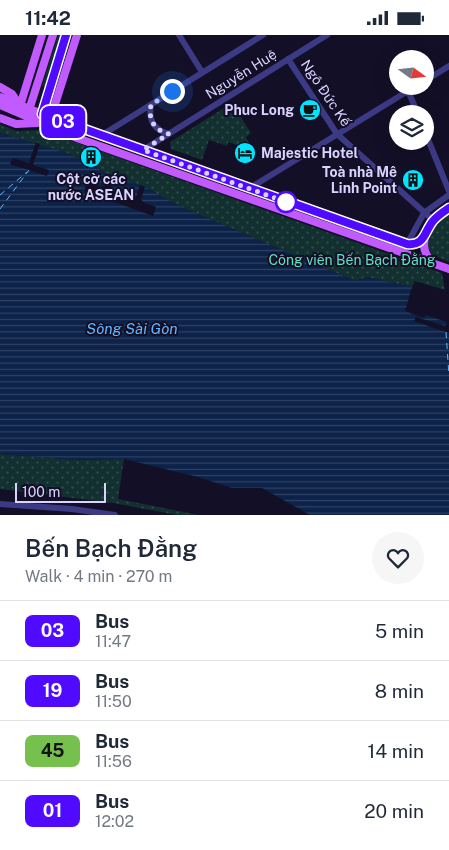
<!DOCTYPE html>
<html lang="en">
<head>
<meta charset="utf-8">
<style>
	:root { --surface:#fff; --page:#f6f6f7; --text:#1f2937; --muted:#747a83; --line:#e0e1e3 }
	body { margin:0; font-family:"Public Sans",sans-serif; background:var(--page); color:var(--text); height:100vh; display:flex; flex-direction:column; font-size:19px; white-space:nowrap }
	* { box-sizing:border-box; margin:0 }
	p { font-size:16px; color:var(--muted) }
	.icon { flex:none; width:28px; height:28px; fill:none; stroke:currentColor; stroke-width:2; stroke-linecap:round; stroke-linejoin:round }
	.map { position:relative; height:480px; overflow:hidden }
	.details { display:flex; flex-direction:column; background:var(--surface); flex:1 }
	.details>* { flex:none }
	.badge { padding:0 10px; border-radius:8px; font-size:18px; line-height:32px }
	.needle { width:32px; rotate:105deg }
	.tools { position:absolute; left:389px; top:15px; display:grid; gap:10px }
	.tools a { display:grid; place-items:center; width:45px; height:45px; border-radius:50%; background:var(--surface); box-shadow:0 5px 20px #0002; font-size:25px }
	.scale { position:absolute; left:15px; bottom:12px; width:91px; box-sizing:border-box; padding-left:5px; border:2px solid #d9d4ff; border-top:0; font-size:14px; line-height:18px; white-space:nowrap; color:#d9d4ff; -webkit-text-stroke:4px #130f26; paint-order:stroke }
	.you { position:absolute; width:25px; height:25px; margin:-12px; border:4px solid #fff; border-radius:50%; background:#1a73e8; box-shadow:0 0 0 8px #1a73e833 }
	.map>.badge { position:absolute; translate:-50% -50%; box-shadow:0 0 0 2px #fff }
	.round { display:grid; place-items:center; flex:none; width:52px; height:52px; border-radius:26px; background:var(--page) }
	.summary { display:flex; align-items:center; justify-content:space-between; height:85px; padding:0 25px }
	h1 { font-size:24px; font-weight:600; line-height:38px }
	ul { padding:0; list-style:none }
	li { display:flex; align-items:center; gap:15px; height:60px; padding:0 25px; border-top:1px solid var(--line) }
	li div { flex:1 }
	li b { display:block; font-size:19px }
	li em { font-style:normal }
	li .badge { min-width:55px; font-weight:700; text-align:center }
	.status { display:flex; justify-content:space-between; align-items:center; height:35px; padding:0 25px; background:var(--surface); direction:ltr }
	.status svg { height:14px; fill:currentColor }
	.map>svg:first-child { display:block }
	.grass { fill:url(#grass-tufts) }
	.park { fill:url(#park-dots) }
	.water { fill:url(#water-rules) }
	.pier { fill:#130f26 }
	.lines { fill:none; stroke-linecap:round; stroke-linejoin:round }
	.ferry { stroke:#62b6ff; stroke-width:1; stroke-dasharray:6 5; stroke-linecap:butt }
	.minor { stroke:#3d3a85; stroke-width:6 }
	.major { stroke:#c25bff; stroke-width:8 }
	.line-casing { stroke:#fff; stroke-width:11 }
	.line { stroke:#4f0aff; stroke-width:8 }
	.walk { stroke:#d9d4ff; stroke-width:5; stroke-dasharray:0 9 }
	.stop-dot { fill:#fff; stroke:#4f0aff; stroke-width:2.5 }
	.labels { text-anchor:middle; dominant-baseline:central; stroke-width:4; stroke-linejoin:round; paint-order:stroke }
	.street-label { font-size:14px; fill:#d9d4ff; stroke:#130f26 }
	.poi-label { font-size:14px; font-weight:bold; fill:#d9d4ff; stroke:#130f26; text-anchor:end }
	.park-label { font-size:14px; fill:#5fe0c0; stroke:#130f26 }
	.water-label { font-size:15px; font-style:italic; fill:#62b6ff; stroke:#130f26 }
</style>
</head>
<body>
<div class="status"><b>11:42</b><svg viewBox="0 0 49 12"><path d="M0 12V9h3v3zM5 12V6h3v6zM10 12V3h3v9zM15 12V0h3v12zM26 1h20v11H26zM47 4h2v5h-2z"/></svg></div>
<div class="map">
<svg width="449" height="480" viewBox="0 0 449 480">
	<defs>
		<pattern id="grass-tufts" width="24" height="20" patternUnits="userSpaceOnUse" patternTransform="scale(1.25)"><rect width="24" height="20" fill="#12302f"/><path d="M3 7l-1-3M5 7V3M7 7l1-3M15 17l-1-3M17 17v-4M19 17l1-3" fill="none" stroke="#344d4e"/></pattern>
		<pattern id="park-dots" width="8" height="8" patternUnits="userSpaceOnUse" patternTransform="scale(1.25)"><rect width="8" height="8" fill="#12302f"/><path d="M2 2h.1M6 6h.1" fill="none" stroke="#344d4e" stroke-width="1.8" stroke-linecap="round"/></pattern>
		<pattern id="water-rules" width="6" height="5" patternUnits="userSpaceOnUse" patternTransform="scale(1.25)"><rect width="6" height="5" fill="#0c2248"/><path d="M0 2.5h6" fill="none" stroke="#2f4163"/></pattern>
	</defs>
	<rect width="100%" height="100%" fill="#130f26"/>
	<!-- grass -->
	<path class="grass" d="M58 0H61L45 52 42 51Z"/>
	<!-- park -->
	<path class="park" d="M232 68 251 98 246 102 250 110 243 112 228 107 227 111 209 105 202 125 171 114 170 107Z
		M0 89 16 96 41 95 442 238 445 255 415 246 412 252 366 242 357 246 348 243 179 171 145 152 108 139 67 118 0 98Z
		M449 178V227L432 220 427 210 433 195Z
		M0 419 76 425 124 424 118 464 199 480H177L113 468 0 454Z"/>
	<!-- water -->
	<path class="water" d="M0 98 67 118 108 139 145 152 179 171 348 243 357 246 366 242 412 252 405 276 424 283 426 280 449 288V480H310L262 453H232L198 442 124 424 76 425 0 419Z"/>
	<!-- pier -->
	<path class="pier" d="M36 107 40 109 33 130 49 135 47 141 10 129 13 123 29 128Z
		M108 139 113 141 110 156 132 164 136 162 140 150 145 152 141 164 143 167 156 172 153 181 84 156 87 147 101 152 104 151Z
		M416 282 445 291 449 285V298L414 286Z"/>
	<g class="lines">
		<!-- ferry -->
		<path class="ferry" d="M0 160 27 137
			M0 174 29 135
			M446 297 449 341"/>
		<!-- minor -->
		<path class="minor" d="M179 0 202 37
			M288 24 337 99 434 186
			M425 46 449 31
			M408 56 418 79
			M151 70C148 85 154 95 169 99
			M425 97 449 156
			M102 100 263 0
			M143 115 327 0
			M250 153 416 51
			M407 209 424 178 449 160
			M0 469 72 474 115 480"/>
		<!-- major -->
		<path class="major" d="M0 52 12 59 20 71
			M0 62 42 79 407 209 419 208 424 204
			M0 70 77 103 449 234
			M20 71 42 0
			M29 75 53 0
			M42 79 66 0
			M51 82 77 0
			M0 83 16 89 37 88
			M433 228C413 209 430 185 449 173"/>
	</g>
	<g class="lines">
		<!-- line casing -->
		<g class="line-casing">
			<path id="line" d="M66 0 42 79 407 209C425 211 424 197 433 186 437 181 443 177 449 173"/>
		</g>
		<!-- line -->
		<use href="#line" class="line"/>
		<!-- walk -->
		<path class="walk" d="M172 56 151 70C148 85 154 95 169 99L143 115 286 167"/>
	</g>
	<!-- icons -->
	<defs>
		<g id="cafe-disc" transform="scale(1.125)"><circle r="9.5" fill="#00e5ff" stroke="#130f26"/><path d="M-5.5-4.5H6V0H3Q3 3.5 0 3.5H-2.5Q-5.5 3.5-5.5 0ZM3-3.2v2h1.7v-2ZM-6 4.5H4V6H-6Z" fill="#111"/></g>
		<g id="hotel-disc" transform="scale(1.125)"><circle r="9.5" fill="#00e5ff" stroke="#130f26"/><path d="M-6-4.5h1.5V1H6V5H4.5V3h-9V5H-6ZM-4 0a1.8 1.8 0 1 1 3.6 0ZM.5 0V-2.5h3Q6-2.5 6 0Z" fill="#111"/></g>
		<g id="building-disc" transform="scale(1.125)"><circle r="9.5" fill="#00e5ff" stroke="#130f26"/><path d="M-4-6H4V6H1V3H-1V6H-4ZM-2.5-4.3h1.7v1.8h-1.7ZM.8-4.3h1.7v1.8H.8ZM-2.5-1h1.7V.8h-1.7ZM.8-1h1.7V.8H.8Z" fill="#111"/></g>
	</defs>
	<g fill-rule="evenodd">
		<use href="#cafe-disc" x="310" y="75"/>
		<use href="#hotel-disc" x="245" y="118"/>
		<use href="#building-disc" x="91" y="122"/>
		<use href="#building-disc" x="413" y="145"/>
	</g>
	<!-- markers -->
	<circle class="stop-dot" cx="286" cy="167" r="10"/>
	<g class="labels">
		<!-- street labels -->
		<g class="street-label">
			<text transform="translate(241 39) rotate(-32)">Nguyễn Huệ</text>
			<text transform="translate(326 58) rotate(56)">Ngô Ðức Kế</text>
		</g>
		<!-- poi labels -->
		<g class="poi-label">
			<text x="294" y="75">Phuc Long</text>
			<text x="261" y="118" text-anchor="start">Majestic Hotel</text>
			<text x="397" y="137">Toà nhà Mê<tspan x="397" dy="16">Linh Point</tspan></text>
			<text x="91" y="144" text-anchor="middle">Cột cờ các<tspan x="91" dy="16">nước ASEAN</tspan></text>
		</g>
		<!-- park labels -->
		<g class="park-label">
			<text x="352" y="225">Công viên Bến Bạch Đằng</text>
		</g>
		<!-- water labels -->
		<g class="water-label">
			<text x="132" y="293">Sông Sài Gòn</text>
		</g>
	</g>
</svg>
<div class="tools">
<a><svg class="needle" viewBox="-14 -14 28 28"><path d="M0-13l5 13h-10z" fill="#e53935"/><path d="M0 13l5-13h-10z" fill="#747a83"/></svg></a>
<a><svg class="icon" aria-label="layers" viewBox="0 0 24 24"><path d="M12 4l9 5-9 5-9-5zM3 14l9 5 9-5"/></svg></a>
</div>
<div class="scale">100 m</div>
<div class="you" style="left:172px;top:56px"></div>
<b class="badge" style="left:63px;top:87px;background:#4f0aff;color:#fff">03</b>
</div>
<section class="details">
<div class="summary"><div><h1>Bến Bạch Đằng</h1><p>Walk · 4 min · 270 m</p></div><a class="round"><svg class="icon" aria-label="heart" viewBox="0 0 24 24"><path d="M12 20l-8-8c-3-5 5-10 8-4 3-6 11-1 8 4z"/></svg></a></div>
<ul>
<li><span class="badge" style="background:#4f0aff;color:#fff">03</span><div><b>Bus</b><p>11:47</p></div><em>5 min</em></li>
<li><span class="badge" style="background:#4f0aff;color:#fff">19</span><div><b>Bus</b><p>11:50</p></div><em>8 min</em></li>
<li><span class="badge" style="background:#76c04d;color:#111">45</span><div><b>Bus</b><p>11:56</p></div><em>14 min</em></li>
<li><span class="badge" style="background:#4f0aff;color:#fff">01</span><div><b>Bus</b><p>12:02</p></div><em>20 min</em></li>
</ul>
</section>
</body>
</html>
